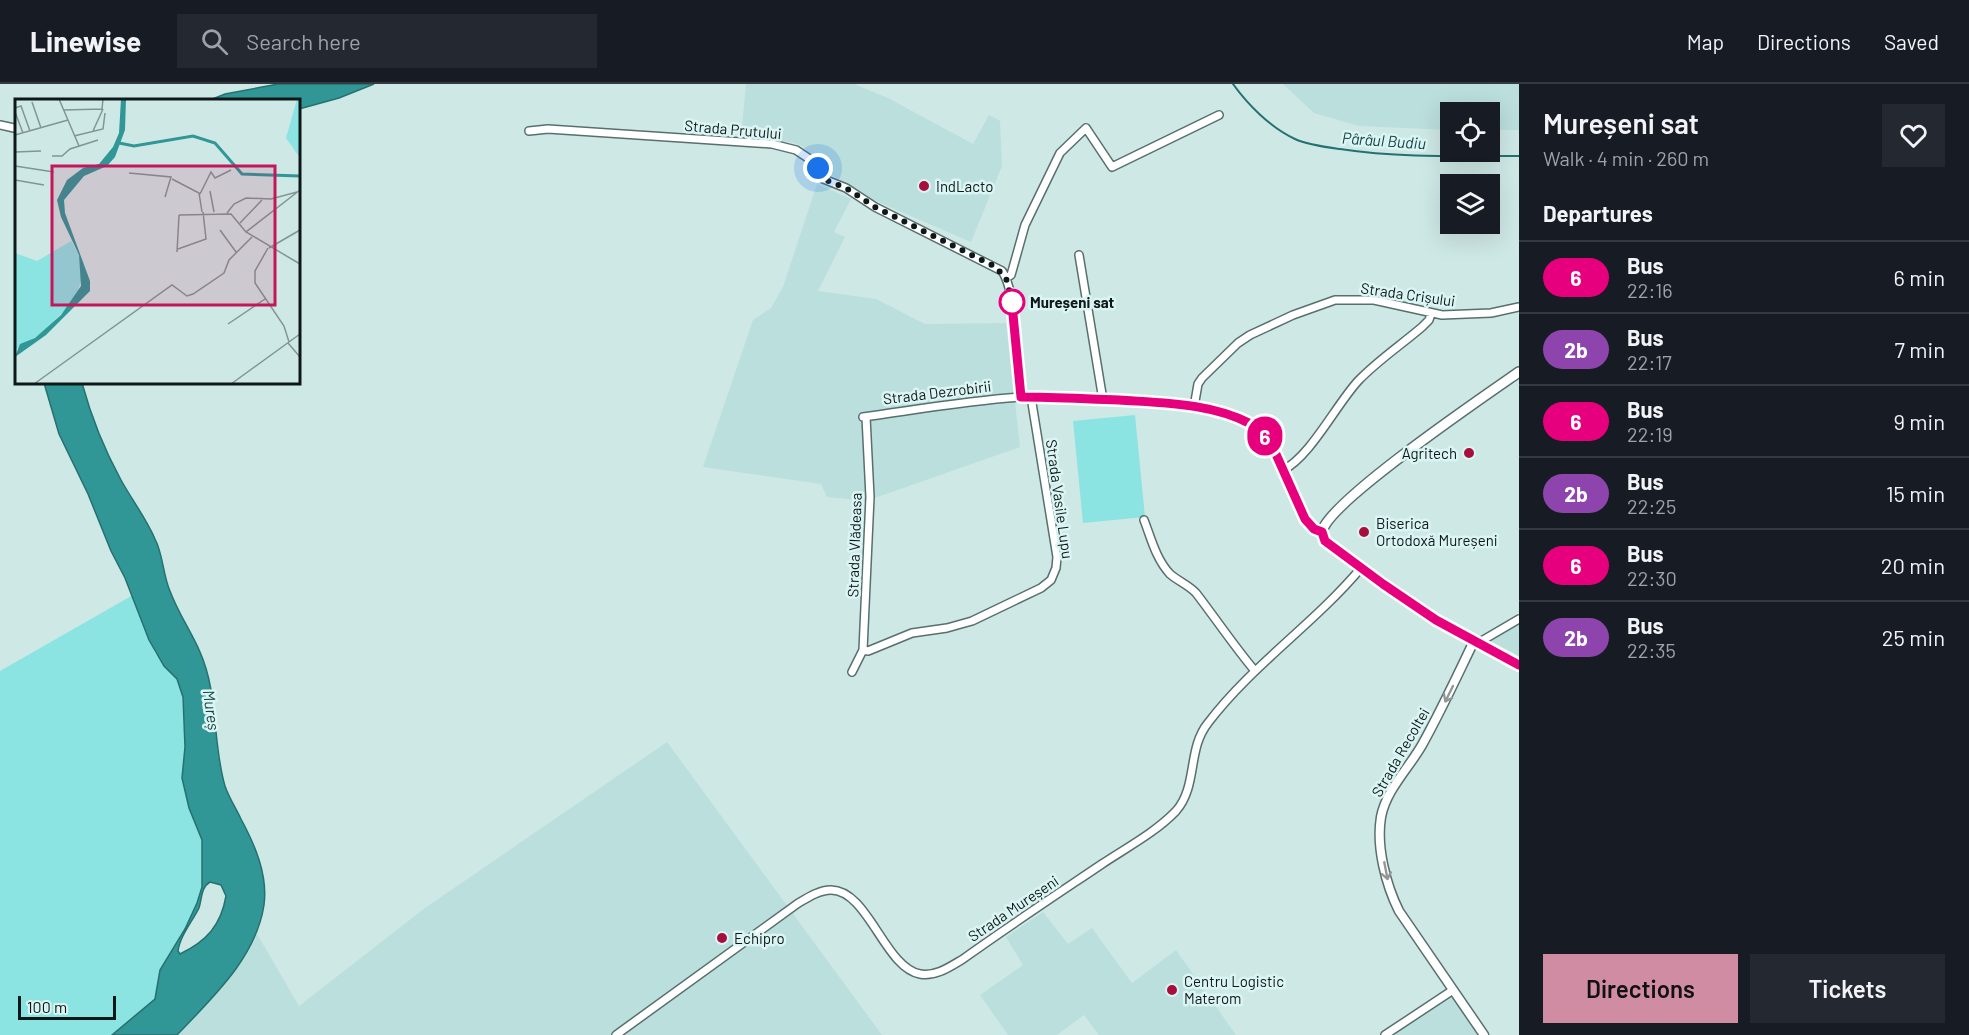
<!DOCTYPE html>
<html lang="en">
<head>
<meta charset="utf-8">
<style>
	:root { --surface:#171b24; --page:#242831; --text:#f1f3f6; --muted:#9ea1a6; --line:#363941; --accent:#d08ca2 }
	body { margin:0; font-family:Barlow,sans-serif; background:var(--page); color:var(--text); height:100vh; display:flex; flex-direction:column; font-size:22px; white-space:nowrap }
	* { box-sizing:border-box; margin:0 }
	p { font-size:20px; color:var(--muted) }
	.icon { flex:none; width:33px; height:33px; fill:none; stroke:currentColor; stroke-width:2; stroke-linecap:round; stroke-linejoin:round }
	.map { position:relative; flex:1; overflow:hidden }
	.panel { display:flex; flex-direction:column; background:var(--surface); width:450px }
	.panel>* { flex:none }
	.badge { padding:0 12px; border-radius:20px; font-size:21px; line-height:39px }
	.controls { position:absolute; left:1440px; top:18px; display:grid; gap:12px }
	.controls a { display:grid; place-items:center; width:60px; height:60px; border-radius:0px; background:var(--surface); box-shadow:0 6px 24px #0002; font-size:30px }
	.scale { position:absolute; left:18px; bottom:15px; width:98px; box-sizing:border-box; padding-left:6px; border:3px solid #0f1818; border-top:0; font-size:16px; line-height:21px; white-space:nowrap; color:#0f1818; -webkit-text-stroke:4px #dbf5f4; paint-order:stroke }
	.you { position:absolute; width:30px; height:30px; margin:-15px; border:4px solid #fff; border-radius:50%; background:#1a73e8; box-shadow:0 0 0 9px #1a73e833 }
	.map>.badge { position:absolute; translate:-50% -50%; box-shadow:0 0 0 3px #fff }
	h2 { padding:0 24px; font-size:22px; line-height:54px }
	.round { display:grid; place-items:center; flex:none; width:63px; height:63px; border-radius:0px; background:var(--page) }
	.headline { display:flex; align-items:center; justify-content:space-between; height:102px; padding:0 24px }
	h1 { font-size:28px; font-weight:600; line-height:45px }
	.cta { display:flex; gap:12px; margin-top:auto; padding:12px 24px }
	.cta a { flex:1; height:69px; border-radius:0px; background:var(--accent); color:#111; font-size:24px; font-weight:600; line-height:69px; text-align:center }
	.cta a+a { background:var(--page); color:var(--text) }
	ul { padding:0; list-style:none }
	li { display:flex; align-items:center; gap:18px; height:72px; padding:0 24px; border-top:2px solid var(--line) }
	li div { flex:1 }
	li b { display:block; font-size:22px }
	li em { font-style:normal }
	li .badge { min-width:66px; font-weight:700; text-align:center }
	header { display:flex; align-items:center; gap:36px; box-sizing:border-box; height:84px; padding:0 30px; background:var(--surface); border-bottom:2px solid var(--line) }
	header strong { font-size:28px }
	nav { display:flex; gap:33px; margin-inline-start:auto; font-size:21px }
	.search { width:420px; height:54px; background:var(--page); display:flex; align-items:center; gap:15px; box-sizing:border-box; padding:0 21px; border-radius:0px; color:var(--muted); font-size:22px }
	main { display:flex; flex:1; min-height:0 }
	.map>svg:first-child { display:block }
	.built { fill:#bbdfdd }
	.green { fill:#8be4e2 }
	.water { fill:#309796; stroke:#267170; stroke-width:1.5; fill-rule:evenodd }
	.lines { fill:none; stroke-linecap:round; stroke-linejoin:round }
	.stream { stroke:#267170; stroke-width:2 }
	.minor-casing { stroke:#586f6e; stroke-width:10 }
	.tertiary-casing { stroke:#586f6e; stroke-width:11 }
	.secondary-casing { stroke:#586f6e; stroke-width:12 }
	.minor { stroke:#fff; stroke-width:7 }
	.tertiary { stroke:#fff; stroke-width:8 }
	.secondary { stroke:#fff; stroke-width:9 }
	.oneway { stroke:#939797 }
	.line-casing { stroke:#fff; stroke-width:14 }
	.line { stroke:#e6007e; stroke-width:9 }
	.walk { stroke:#0f1818; stroke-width:6; stroke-dasharray:0 10.8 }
	.poi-dot { fill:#a70e3b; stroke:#dbf5f4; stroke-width:2 }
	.stop-dot { fill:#fff; stroke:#e6007e; stroke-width:3 }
	.labels { text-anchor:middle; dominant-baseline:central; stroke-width:5; stroke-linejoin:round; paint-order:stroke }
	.street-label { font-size:15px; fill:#0f1818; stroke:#dbf5f4 }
	.poi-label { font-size:15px; fill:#0f1818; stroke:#dbf5f4; text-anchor:start }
	.stop-label { font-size:15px; font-weight:bold; fill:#0f1818; stroke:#dbf5f4; text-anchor:start }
	.water-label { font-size:16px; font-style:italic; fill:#184544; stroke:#dbf5f4 }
	.inset-river { fill:none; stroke:#309796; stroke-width:3 }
	.inset-road { fill:none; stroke:#829594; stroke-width:1.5 }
	.view { fill:#c2185b; fill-opacity:0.15; stroke:#c2185b; stroke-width:3 }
	.inset-edge { fill:none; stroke:#0f1818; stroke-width:3 }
</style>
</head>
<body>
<header>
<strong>Linewise</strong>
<div class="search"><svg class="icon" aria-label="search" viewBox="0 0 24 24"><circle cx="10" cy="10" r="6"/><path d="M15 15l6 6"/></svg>Search here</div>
<nav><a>Map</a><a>Directions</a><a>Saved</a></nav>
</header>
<main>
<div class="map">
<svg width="1519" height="951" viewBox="0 0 1519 951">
	<rect width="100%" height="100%" fill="#cee8e6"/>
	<!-- built -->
	<path class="built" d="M746 0H854L888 14 973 60 989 31 1000 37 1002 82 971 158 869 114 823 86 820 78 802 62 790 58 741 54Z
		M1283 0H1519V46H1490V28H1450V46L1359 42 1314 29Z
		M817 100 851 115 834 148 845 153 818 207 876 215 925 240 1006 239 1020 363 866 417 827 413 821 400 703 383 753 236 771 224 783 203Z
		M1519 538V572L1489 556Z
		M667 658 882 951H177L224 902 257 850 299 922 425 824Z
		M1043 828 1068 860 1092 844 1132 899 1176 866 1236 951H1099L1084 931 1057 951H1008L980 911 1023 881 1006 853Z
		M1450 909 1477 951H1387Z"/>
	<!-- green -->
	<path class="green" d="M1135 331 1145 433 1083 439 1073 337Z
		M133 511 142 538 155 569 177 595 182 606 185 663 182 694 189 724 202 756V803L197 819 185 845 160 886 155 915 112 951H0V587Z"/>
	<!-- water -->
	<path class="water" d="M278 0H374L339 14 299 25 298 16H210L225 10Z
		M44 299H82C91 332 104 365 121 396 132 416 146 434 155 455 163 470 163 491 170 507 178 529 191 547 200 568 219 611 212 658 225 702 229 714 236 724 241 735 255 761 268 791 264 821 256 874 212 914 177 951H112L155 915 160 886 185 845 197 819 202 803V756L189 724 182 694 185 663 183 613 177 595 164 582 149 556 125 494 111 467 88 410 59 350ZM210 798 221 801 226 812C221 841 207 857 180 870L178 867C180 852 192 838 199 824 202 815 201 803 210 798Z"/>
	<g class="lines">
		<!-- stream -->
		<path class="stream" d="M1233 0C1248 21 1271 44 1295 55 1308 61 1325 63 1340 65 1399 74 1459 72 1519 72"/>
		<!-- minor casing -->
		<g class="minor-casing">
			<path id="minor" d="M0 41 14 44
				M529 47 548 45 772 60 796 66 817 80 816 92 846 104 875 123 1002 187C1017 208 1018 284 1021 313
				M1079 171 1103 316
				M1006 194 1011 191 1025 141 1060 69 1086 44 1112 83 1219 31
				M1194 323 1198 300 1202 294 1238 259 1250 251 1293 231 1335 216H1374L1442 231 1491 229 1519 223
				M863 333C914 326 971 316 1022 313 1044 312 1067 314 1090 315 1139 317 1240 316 1271 359L1305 435 1314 445 1322 448
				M1283 386C1310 373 1336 321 1358 297 1377 277 1401 261 1422 243L1429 236 1431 230
				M1144 436C1151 454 1156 475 1170 490 1178 497 1189 501 1196 509 1216 535 1234 562 1255 587
				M1478 559 1519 535
				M863 566 868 567 912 549 947 544 972 537 1041 504 1051 496 1056 484 1057 473 1031 313
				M852 588 863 566 870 413 866 333
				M616 951 797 820C807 814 819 806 831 806 868 806 885 884 920 890 936 893 951 882 963 875 1009 842 1056 811 1102 780 1126 764 1156 748 1176 727 1198 702 1187 665 1208 639 1252 581 1314 540 1361 484
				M1385 951 1453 906"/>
		</g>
		<!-- tertiary casing -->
		<g class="tertiary-casing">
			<path id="tertiary" d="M1474 557C1457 592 1441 627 1422 661 1409 684 1386 706 1381 733 1376 763 1386 801 1399 827L1484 951"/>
		</g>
		<!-- secondary casing -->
		<g class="secondary-casing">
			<path id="secondary" d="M1519 288C1486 311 1327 419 1322 448L1325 457 1361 484 1436 536 1519 581"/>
		</g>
		<!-- minor -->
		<use href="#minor" class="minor"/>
		<!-- tertiary -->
		<use href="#tertiary" class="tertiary"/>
		<!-- secondary -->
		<use href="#secondary" class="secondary"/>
	</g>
	<!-- one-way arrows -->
	<defs><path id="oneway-shaft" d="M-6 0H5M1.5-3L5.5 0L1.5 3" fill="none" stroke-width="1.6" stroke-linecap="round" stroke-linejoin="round" transform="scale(1.5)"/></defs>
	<g class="oneway">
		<use href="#oneway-shaft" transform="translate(1449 610) rotate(116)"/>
		<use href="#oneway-shaft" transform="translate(1386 787) rotate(79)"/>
	</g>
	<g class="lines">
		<!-- line casing -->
		<g class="line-casing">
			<path id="line" d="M1011 210 1021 313C1054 313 1086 315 1119 316 1162 319 1212 319 1251 340 1259 345 1265 351 1271 359L1305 435 1314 445 1322 448 1325 457 1383 500 1436 536 1519 581"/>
		</g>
		<!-- line -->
		<use href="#line" class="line"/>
		<!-- walk -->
		<path class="walk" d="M818 84 816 92 846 104 875 123 994 182 1006 194 1012 218"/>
	</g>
	<!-- markers -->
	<g class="poi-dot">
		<circle cx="924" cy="102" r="6"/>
		<circle cx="1469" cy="369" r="6"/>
		<circle cx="1364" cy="448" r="6"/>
		<circle cx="722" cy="854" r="6"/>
		<circle cx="1172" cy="906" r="6"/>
	</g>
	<circle class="stop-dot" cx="1012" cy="218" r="12"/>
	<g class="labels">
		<!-- street labels -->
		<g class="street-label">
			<text transform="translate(733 45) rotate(5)">Strada Prutului</text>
			<text transform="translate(1408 210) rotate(8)">Strada Crișului</text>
			<text transform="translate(937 308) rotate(-7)">Strada Dezrobirii</text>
			<text transform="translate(1060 415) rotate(82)">Strada Vasile Lupu</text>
			<text transform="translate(854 461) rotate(-88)">Strada Vlădeasa</text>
			<text transform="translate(1400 668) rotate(-60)">Strada Recoltei</text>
			<text transform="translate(1013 824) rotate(-34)">Strada Mureșeni</text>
		</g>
		<!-- poi labels -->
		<g class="poi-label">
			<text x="936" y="102">IndLacto</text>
			<text x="1457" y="369" text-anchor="end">Agritech</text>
			<text x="1376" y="439">Biserica<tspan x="1376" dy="17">Ortodoxă Mureșeni</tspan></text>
			<text x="734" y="854">Echipro</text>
			<text x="1184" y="897">Centru Logistic<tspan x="1184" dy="17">Materom</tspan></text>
		</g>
		<!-- stop labels -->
		<g class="stop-label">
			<text x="1030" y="218">Mureșeni sat</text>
		</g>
		<!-- water labels -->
		<g class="water-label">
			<text transform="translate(1384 56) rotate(4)">Pârâul Budiu</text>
			<text transform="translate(212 626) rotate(82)">Mureș</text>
		</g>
	</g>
	<!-- overview -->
	<g transform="translate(15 15)">
		<rect width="285" height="285" fill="#cee8e6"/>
		<path d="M282 0H285V59L271 39ZM56 142 64 156 67 178 60 201 26 235 0 251V154L22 162Z" fill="#8be4e2"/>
		<path d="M106 0H111L110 31 100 58 92 67 69 77 49 101 50 114 75 182V192L31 236 0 258 5 245 20 239 46 216 66 187 64 156 46 118 42 101 52 81 68 69 84 65 98 48 104 34Z" fill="#309796"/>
		<path class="inset-river" d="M104 44 119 47 178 37 200 44 227 75 285 77"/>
		<path class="inset-road" d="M44 0 64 47M17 3 26 29M0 9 6 7 15 32M48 11 87 10 88 0M0 13 8 34M78 32 88 10M0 36 53 21M59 37 88 30 90 14M0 53 26 52M37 57H47L55 50 83 41M0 67 39 73M114 74 156 78 150 98M157 80 184 94 187 113M0 81 29 86M285 91 231 133 285 165M195 92 199 113M185 95 196 73 200 79 216 71M212 114 219 105 231 99 256 100 282 93M164 116 216 115 231 133M225 124 247 101M205 131 221 153M253 149 240 172V184L269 227 274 243M254 149 285 131M163 150 191 140 188 113M162 153 164 116M213 225 250 200M273 244 285 258M19 285 157 186 172 197 178 195 209 174 214 161 237 138M216 285 285 235"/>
		<path class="view" d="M37 67H260V206H37Z"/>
		<rect width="285" height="285" class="inset-edge"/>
	</g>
</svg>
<div class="controls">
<a><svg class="icon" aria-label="locate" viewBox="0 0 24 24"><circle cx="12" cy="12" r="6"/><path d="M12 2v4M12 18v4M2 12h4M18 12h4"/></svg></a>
<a><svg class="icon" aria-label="layers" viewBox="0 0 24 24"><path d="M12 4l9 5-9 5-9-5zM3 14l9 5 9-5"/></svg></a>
</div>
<div class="scale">100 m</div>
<div class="you" style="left:818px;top:84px"></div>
<b class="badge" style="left:1265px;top:352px;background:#e6007e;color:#fff">6</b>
</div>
<section class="panel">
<div class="headline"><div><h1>Mureșeni sat</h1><p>Walk · 4 min · 260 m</p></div><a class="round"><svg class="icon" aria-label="heart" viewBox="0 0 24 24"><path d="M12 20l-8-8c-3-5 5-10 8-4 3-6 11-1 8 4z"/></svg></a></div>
<h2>Departures</h2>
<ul>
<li><span class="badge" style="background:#e6007e;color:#fff">6</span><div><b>Bus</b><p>22:16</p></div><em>6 min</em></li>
<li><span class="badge" style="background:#8e44ad;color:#fff">2b</span><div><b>Bus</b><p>22:17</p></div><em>7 min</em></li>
<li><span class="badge" style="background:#e6007e;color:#fff">6</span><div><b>Bus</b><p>22:19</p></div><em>9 min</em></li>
<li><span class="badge" style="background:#8e44ad;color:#fff">2b</span><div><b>Bus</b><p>22:25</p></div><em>15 min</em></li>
<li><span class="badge" style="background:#e6007e;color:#fff">6</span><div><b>Bus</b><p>22:30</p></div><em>20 min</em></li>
<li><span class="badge" style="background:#8e44ad;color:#fff">2b</span><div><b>Bus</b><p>22:35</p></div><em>25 min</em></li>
</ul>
<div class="cta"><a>Directions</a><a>Tickets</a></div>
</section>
</main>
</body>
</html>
